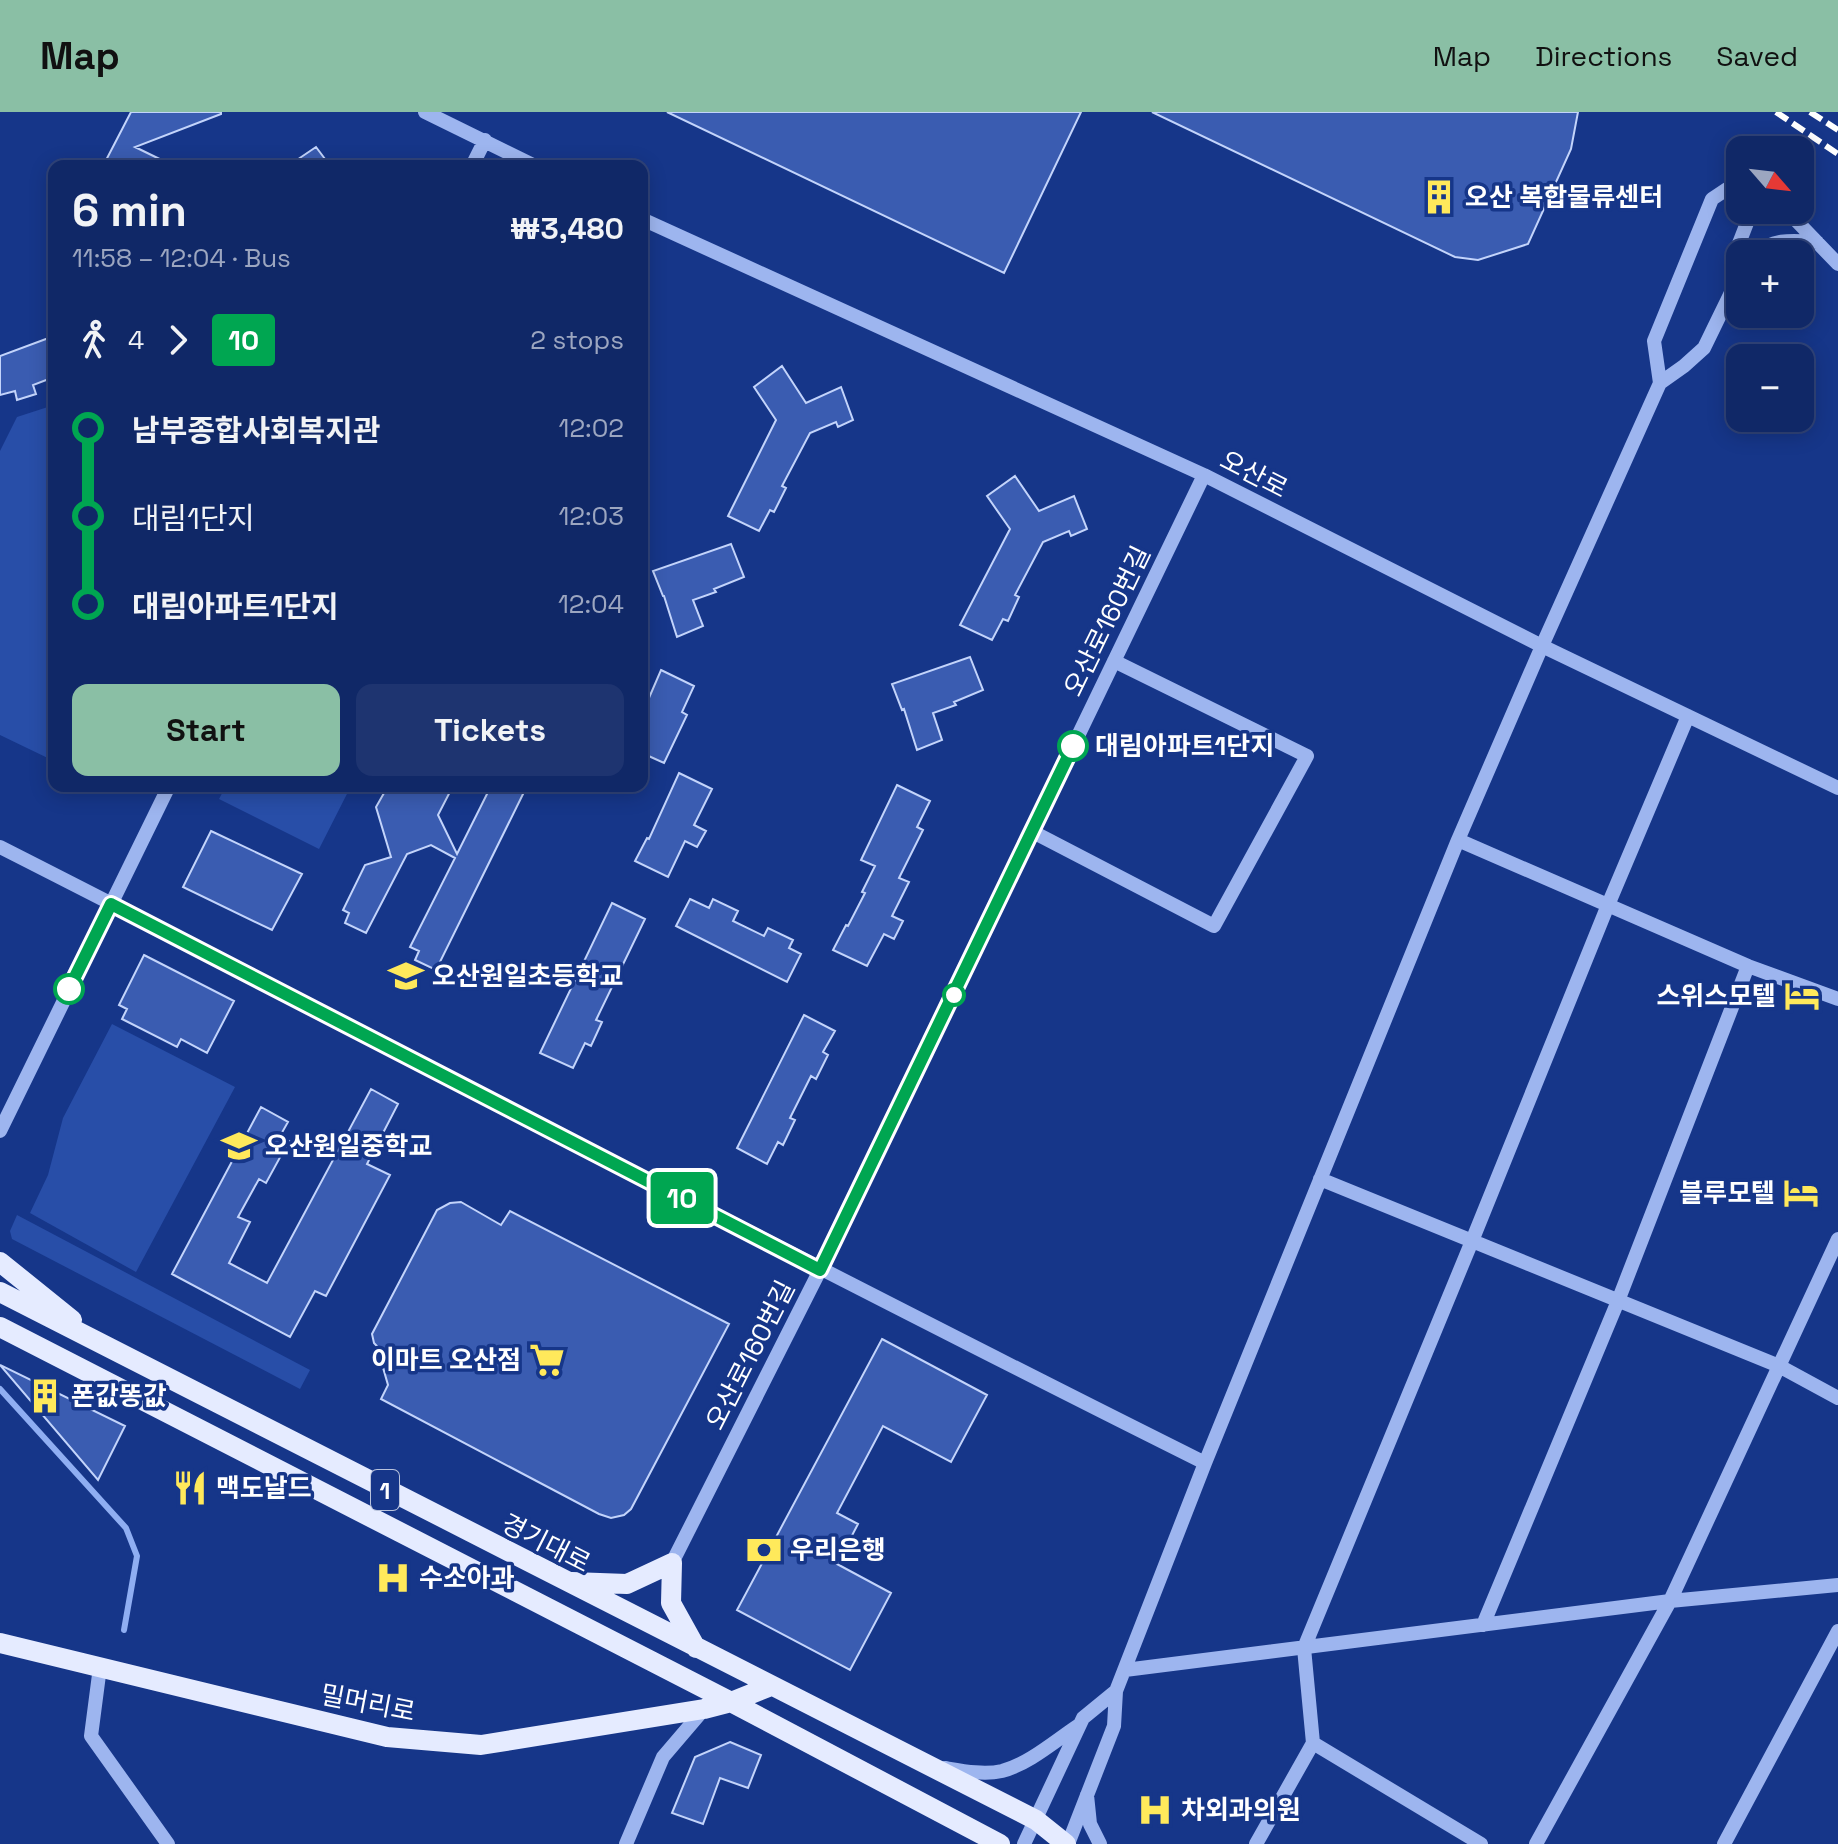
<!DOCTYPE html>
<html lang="en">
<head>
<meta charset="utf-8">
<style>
	:root { --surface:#102867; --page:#1e3470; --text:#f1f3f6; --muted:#9ca6c0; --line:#30447b; --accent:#8abfa5 }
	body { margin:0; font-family:"Space Grotesk","Noto Sans KR",sans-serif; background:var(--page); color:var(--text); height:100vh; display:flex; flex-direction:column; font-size:30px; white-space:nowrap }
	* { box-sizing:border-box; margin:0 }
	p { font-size:26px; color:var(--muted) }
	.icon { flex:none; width:44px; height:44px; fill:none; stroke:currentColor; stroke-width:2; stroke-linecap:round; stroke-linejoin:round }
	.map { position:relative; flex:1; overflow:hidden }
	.details { position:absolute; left:48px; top:48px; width:600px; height:632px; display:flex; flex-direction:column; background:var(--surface); border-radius:16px; box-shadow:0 4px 20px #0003,0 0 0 2px var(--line) }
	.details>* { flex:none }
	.badge { padding:0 16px; border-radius:6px; font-size:28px; line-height:52px }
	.needle { width:52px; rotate:118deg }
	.fabs { position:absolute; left:1726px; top:24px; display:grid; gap:16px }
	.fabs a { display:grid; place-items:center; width:88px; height:88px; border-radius:16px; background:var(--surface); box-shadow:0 4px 20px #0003,0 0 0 2px var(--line); font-size:40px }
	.map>.badge { position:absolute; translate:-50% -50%; box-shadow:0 0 0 4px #fff }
	.legs { display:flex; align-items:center; gap:12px; height:88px; padding:0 24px; font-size:26px }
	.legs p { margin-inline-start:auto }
	.head { display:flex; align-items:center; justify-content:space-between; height:136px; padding:0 24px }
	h1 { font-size:44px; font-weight:700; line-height:60px }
	.cta { display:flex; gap:16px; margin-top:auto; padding:16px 24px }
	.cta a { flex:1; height:92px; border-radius:16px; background:var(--accent); color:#111; font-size:32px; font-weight:700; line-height:92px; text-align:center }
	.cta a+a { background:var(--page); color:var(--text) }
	ul { padding:0 24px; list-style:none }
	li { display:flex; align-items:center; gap:28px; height:88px; font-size:30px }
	li i { display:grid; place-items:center; width:12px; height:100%; margin:0 10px; background:currentColor }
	li i::after { content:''; width:20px; height:20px; margin:-10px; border:6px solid; border-radius:50%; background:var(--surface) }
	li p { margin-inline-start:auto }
	li:first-child i { background:linear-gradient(#0000 50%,currentColor 0) }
	li:last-child i { background:linear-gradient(currentColor 50%,#0000 0) }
	header { display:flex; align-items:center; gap:48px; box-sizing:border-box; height:112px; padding:0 40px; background:var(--accent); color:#111 }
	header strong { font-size:38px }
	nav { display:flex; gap:44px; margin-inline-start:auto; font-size:28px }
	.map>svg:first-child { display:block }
	.green { fill:#284ea8 }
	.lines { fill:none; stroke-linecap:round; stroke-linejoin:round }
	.stream { stroke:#8faef2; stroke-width:6 }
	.building { fill:#3a5cb1; stroke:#c3d4fb; stroke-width:2 }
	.minor { stroke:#9db5ef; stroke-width:14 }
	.major { stroke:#e5ebff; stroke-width:20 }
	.rail { stroke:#fff; stroke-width:6; stroke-dasharray:14 6; stroke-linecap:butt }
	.line-1-casing { stroke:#fff; stroke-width:18 }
	.line-1 { stroke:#00a651; stroke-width:12 }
	.stop-1-dot { fill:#fff; stroke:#00a651; stroke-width:4 }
	.labels { text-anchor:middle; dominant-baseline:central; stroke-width:7; stroke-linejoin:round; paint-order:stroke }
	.shield { fill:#163689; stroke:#b9c3dc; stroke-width:2 }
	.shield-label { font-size:24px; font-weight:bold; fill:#fff }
	.poi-label { font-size:26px; font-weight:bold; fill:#fff; stroke:#163689; text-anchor:start }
	.street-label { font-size:26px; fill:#fff; stroke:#163689 }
	.stop-label { font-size:26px; font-weight:bold; fill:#fff; stroke:#163689; text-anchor:start }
</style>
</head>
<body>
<header>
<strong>Map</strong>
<nav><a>Map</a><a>Directions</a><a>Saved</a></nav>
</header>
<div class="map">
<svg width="1838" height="1732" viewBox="0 0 1838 1732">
	<rect width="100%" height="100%" fill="#163689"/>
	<!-- green -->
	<path class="green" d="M54 293V649L0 623V339L17 305Z
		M226 674H351L319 737 219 687Z
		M112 912 235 975 136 1160 30 1101 48 1063 63 1006Z
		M17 1103 310 1258 300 1277 12 1127 10 1119Z"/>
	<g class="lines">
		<!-- stream -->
		<path class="stream" d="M0 1277 126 1416 137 1444 124 1518"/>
	</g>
	<!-- building -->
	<path class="building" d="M131 0H221V2L135 35 174 54H103Z
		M667 0H1081L1004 161Z
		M1152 0H1578L1571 37 1528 132 1478 148 1455 145Z
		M316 35 325 47 315 54H288Z
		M54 224V265L33 273 36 282 17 288 15 279 0 283V244Z
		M782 254 806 291 841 275 853 308 838 315 836 310 810 321 782 374 786 376 774 400 770 398 759 419 728 404 776 308 754 275Z
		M1015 364 1039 399 1074 384 1087 417 1071 424 1069 419 1043 430 1015 483 1019 485 1008 509 1003 507 992 528 960 513 1010 417 987 384Z
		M731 432 744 465 714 477 716 480 693 488 703 514 677 525 664 484H663L653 459Z
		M970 545 983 578 954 590 956 593 933 601 942 628 917 638 904 597 902 598 892 572Z
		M661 558 694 574 682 600 687 603 664 651 642 641V602Z
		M679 661 712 677 694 713 706 719 697 735 685 729 668 765 635 749 647 726 649 727Z
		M897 673 930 689 917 715 923 718 899 766 909 770 892 804 903 809 894 827 884 822 867 854 833 838 846 813 848 814 865 781 862 780 875 754 861 748Z
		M388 674H453L438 703 457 742 491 674H527L436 858 415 848 419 839 410 835 455 746 431 733 407 742 366 821 345 811 349 801 343 798 365 753 391 745 376 695Z
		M211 719 302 762 272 818 183 775Z
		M690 787 709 796 713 787 738 799 733 809 764 824 768 816 793 828 789 836 801 842 787 870 676 814Z
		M612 791 645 807 596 908 602 910 591 934 585 931 573 956 540 941Z
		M144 843 234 889 207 941 181 927 177 935 122 907 127 897 119 893Z
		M804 903 835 919 823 940 828 943 816 967 811 964 790 1006 795 1008 783 1033 778 1030 767 1052 737 1036Z
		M371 977 398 992 367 1052 390 1063 326 1184 315 1179 290 1225 172 1162 261 995 288 1010 280 1024 289 1029 266 1071 259 1067 238 1105 250 1110 229 1151 267 1171Z
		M461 1090 501 1113 510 1099 729 1212 631 1397 624 1403 611 1406 599 1402 381 1287 388 1273 382 1252 386 1244 374 1231 372 1222 437 1098 450 1091Z
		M882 1227 987 1283 951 1350 883 1314 837 1401 858 1412 837 1452 891 1481 850 1558 737 1498Z
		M0 1253 125 1314 98 1368Z
		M730 1630 761 1643 748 1676 720 1666 703 1712 672 1701 695 1645Z"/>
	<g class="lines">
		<!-- minor -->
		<path class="minor" d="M425 0 535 54
			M472 54 485 28
			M1783 98 1789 101 1838 152
			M642 107 1204 363 1542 534 1838 676
			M1757 142C1773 125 1796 129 1817 130
			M1737 166 1738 134 1752 98
			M1660 271 1654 229 1712 87 1727 77 1740 78
			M1033 720 1214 814 1307 644 1114 549
			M1458 728 1748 854
			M0 735C402 939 801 1150 1205 1351
			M0 1019 169 674
			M1320 1067 1779 1254 1838 1286
			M672 1451 820 1158 1204 363
			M1483 1513 1618 1189 1748 854 1838 887
			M100 1555 91 1624 168 1732
			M1125 1558 1670 1489 1838 1473
			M1313 1631 1481 1732
			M945 1656C963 1659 984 1663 1002 1659 1029 1652 1056 1628 1079 1613
			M1087 1683 1090 1712 1100 1732
			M626 1732 663 1645 704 1597
			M1024 1732 1083 1606 1116 1579
			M1068 1732 1114 1614 1116 1579 1205 1351 1458 728 1542 534 1660 271 1684 254 1704 236 1740 162
			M1256 1732 1313 1631 1304 1536 1472 1129 1608 793 1688 604
			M1536 1732 1670 1489 1838 1127
			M1724 1732 1838 1519"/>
		<!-- major -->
		<path class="major" d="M0 1150 72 1208
			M0 1180 1036 1708 1066 1732
			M0 1215 731 1590 1000 1732
			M572 1470 627 1472 672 1451 671 1491 696 1536
			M0 1531 387 1625 481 1633 704 1597 731 1590 771 1574"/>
		<!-- rail -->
		<path class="rail" d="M1776 0 1838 42
			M1810 0 1838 18"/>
	</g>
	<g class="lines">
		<!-- line-1 casing -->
		<g class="line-1-casing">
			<path id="line-1" d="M69 877 111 792 820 1158 1073 634"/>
		</g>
		<!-- line-1 -->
		<use href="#line-1" class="line-1"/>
	</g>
	<!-- icons -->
	<defs>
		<g id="building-bare" transform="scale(2.76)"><path d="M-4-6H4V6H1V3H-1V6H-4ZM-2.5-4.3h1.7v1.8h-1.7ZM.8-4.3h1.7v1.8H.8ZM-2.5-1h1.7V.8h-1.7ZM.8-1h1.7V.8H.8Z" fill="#ffe95b" stroke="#163689" stroke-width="2.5" paint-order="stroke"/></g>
		<g id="school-bare" transform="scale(2.76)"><path d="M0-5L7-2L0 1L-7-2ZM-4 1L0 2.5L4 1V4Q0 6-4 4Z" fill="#ffe95b" stroke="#163689" stroke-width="2.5" paint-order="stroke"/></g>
		<g id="hotel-bare" transform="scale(2.76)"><path d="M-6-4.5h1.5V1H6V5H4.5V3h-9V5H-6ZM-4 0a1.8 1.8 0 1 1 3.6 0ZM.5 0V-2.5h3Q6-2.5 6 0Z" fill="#ffe95b" stroke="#163689" stroke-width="2.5" paint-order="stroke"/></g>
		<g id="supermarket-bare" transform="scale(2.76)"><path d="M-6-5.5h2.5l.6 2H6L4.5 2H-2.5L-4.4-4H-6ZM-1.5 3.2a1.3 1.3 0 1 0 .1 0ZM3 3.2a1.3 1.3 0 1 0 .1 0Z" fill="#ffe95b" stroke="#163689" stroke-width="2.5" paint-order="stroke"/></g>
		<g id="restaurant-bare" transform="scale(2.76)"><path d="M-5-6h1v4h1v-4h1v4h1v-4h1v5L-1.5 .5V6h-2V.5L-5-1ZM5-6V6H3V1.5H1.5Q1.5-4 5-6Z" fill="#ffe95b" stroke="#163689" stroke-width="2.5" paint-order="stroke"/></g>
		<g id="bank-bare" transform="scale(2.76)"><path d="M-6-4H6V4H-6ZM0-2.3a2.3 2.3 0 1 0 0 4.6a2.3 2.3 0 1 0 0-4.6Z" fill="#ffe95b" stroke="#163689" stroke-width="2.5" paint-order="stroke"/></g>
		<g id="hospital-bare" transform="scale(2.76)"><path d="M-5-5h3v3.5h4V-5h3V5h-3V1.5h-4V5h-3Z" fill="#ffe95b" stroke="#163689" stroke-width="2.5" paint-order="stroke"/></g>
	</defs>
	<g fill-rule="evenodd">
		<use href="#building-bare" x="1439" y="85"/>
		<use href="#school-bare" x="406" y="864"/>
		<use href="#hotel-bare" x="1802" y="884"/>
		<use href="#school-bare" x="239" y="1034"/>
		<use href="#hotel-bare" x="1801" y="1081"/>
		<use href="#supermarket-bare" x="547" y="1248"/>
		<use href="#building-bare" x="45" y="1284"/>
		<use href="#restaurant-bare" x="190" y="1376"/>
		<use href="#bank-bare" x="764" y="1438"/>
		<use href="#hospital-bare" x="393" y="1466"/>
		<use href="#hospital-bare" x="1155" y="1698"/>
	</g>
	<!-- markers -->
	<g class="stop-1-dot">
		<circle cx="1073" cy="634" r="14"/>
		<circle cx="69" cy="877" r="14"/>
		<circle cx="954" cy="883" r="10"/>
	</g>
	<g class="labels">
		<!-- shield labels -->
		<rect class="shield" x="371" y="1358" width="28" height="40" rx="6"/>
		<g class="shield-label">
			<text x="385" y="1378">1</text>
		</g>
		<!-- poi labels -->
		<g class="poi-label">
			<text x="1465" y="85">오산 복합물류센터</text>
			<text x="432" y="864">오산원일초등학교</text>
			<text x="1776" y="884" text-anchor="end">스위스모텔</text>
			<text x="265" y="1034">오산원일중학교</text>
			<text x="1775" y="1081" text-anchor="end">블루모텔</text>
			<text x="521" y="1248" text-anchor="end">이마트 오산점</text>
			<text x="71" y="1284">폰값똥값</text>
			<text x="216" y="1376">맥도날드</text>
			<text x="790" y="1438">우리은행</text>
			<text x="419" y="1466">수소아과</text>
			<text x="1181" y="1698">차외과의원</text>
		</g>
		<!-- street labels -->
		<g class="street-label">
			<text transform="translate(1254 362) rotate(27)">오산로</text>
			<text transform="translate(1107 509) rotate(-64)">오산로160번길</text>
			<text transform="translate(750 1243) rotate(-63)">오산로160번길</text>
			<text transform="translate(546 1431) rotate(27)">경기대로</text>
			<text transform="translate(368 1591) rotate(11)">밀머리로</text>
		</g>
		<!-- stop labels -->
		<g class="stop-label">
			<text x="1095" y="634">대림아파트1단지</text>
		</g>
	</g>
</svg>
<div class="fabs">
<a><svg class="needle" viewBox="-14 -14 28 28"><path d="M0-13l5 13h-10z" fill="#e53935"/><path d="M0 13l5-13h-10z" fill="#9ca6c0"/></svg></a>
<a>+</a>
<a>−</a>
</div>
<b class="badge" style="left:682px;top:1086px;background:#00a651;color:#fff">10</b>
<section class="details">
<div class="head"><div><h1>6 min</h1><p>11:58 – 12:04 · Bus</p></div><b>₩3,480</b></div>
<div class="legs"><svg class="icon" aria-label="walk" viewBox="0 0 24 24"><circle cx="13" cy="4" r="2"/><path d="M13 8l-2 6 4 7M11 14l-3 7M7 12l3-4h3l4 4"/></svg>4<svg class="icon" aria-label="forward" viewBox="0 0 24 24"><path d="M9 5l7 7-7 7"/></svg><b class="badge" style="background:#00a651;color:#fff">10</b><p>2 stops</p></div>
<ul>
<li><i style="color:#00a651"></i><b>남부종합사회복지관</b><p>12:02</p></li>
<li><i style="color:#00a651"></i><span>대림1단지</span><p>12:03</p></li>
<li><i style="color:#00a651"></i><b>대림아파트1단지</b><p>12:04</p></li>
</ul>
<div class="cta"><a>Start</a><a>Tickets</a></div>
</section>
</div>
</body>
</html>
